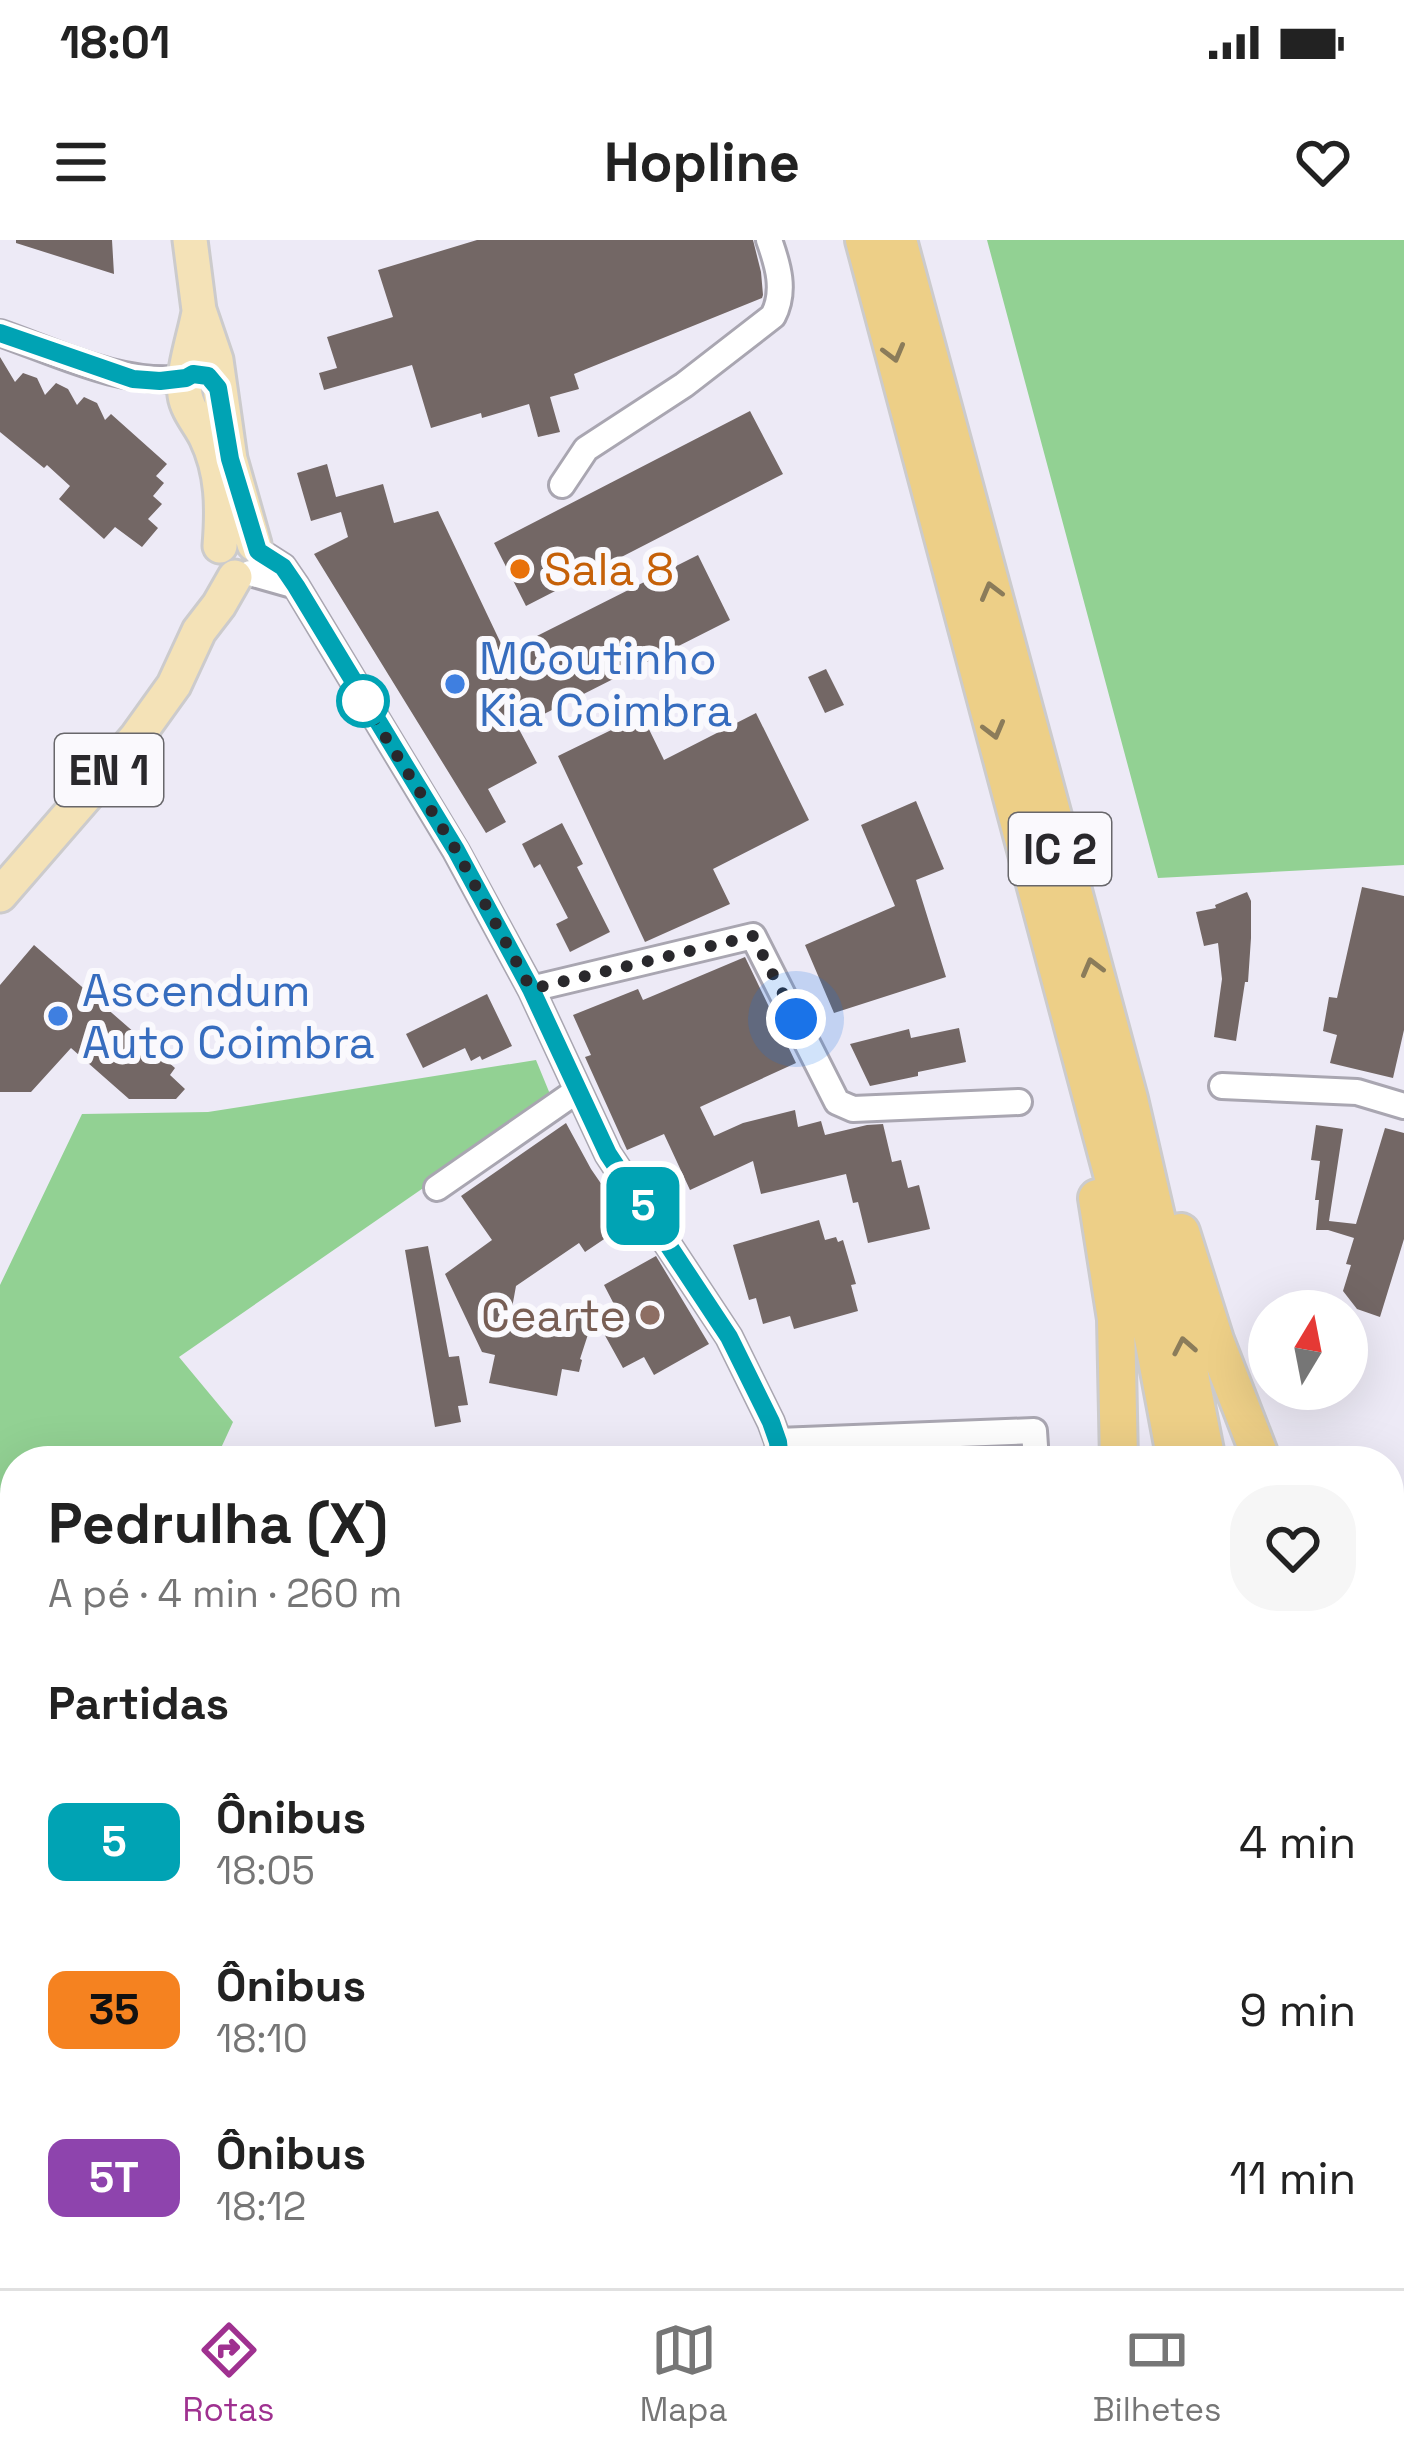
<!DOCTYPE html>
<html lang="pt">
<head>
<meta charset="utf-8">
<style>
	:root { --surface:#fff; --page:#f6f6f6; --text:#222; --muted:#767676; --line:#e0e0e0; --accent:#9f3190 }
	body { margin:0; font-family:"Space Grotesk",sans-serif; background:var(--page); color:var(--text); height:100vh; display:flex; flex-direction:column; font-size:45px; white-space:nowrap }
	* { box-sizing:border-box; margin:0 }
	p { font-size:39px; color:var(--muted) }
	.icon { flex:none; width:66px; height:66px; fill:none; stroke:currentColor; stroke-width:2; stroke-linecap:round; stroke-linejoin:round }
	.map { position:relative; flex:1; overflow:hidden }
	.sheet { position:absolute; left:0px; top:1206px; width:1404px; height:843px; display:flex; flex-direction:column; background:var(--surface); border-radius:48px 48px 0 0; box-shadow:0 12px 48px #0002 }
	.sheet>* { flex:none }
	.badge { padding:0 24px; border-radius:18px; font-size:42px; line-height:78px }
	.needle { width:78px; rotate:10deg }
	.tools { position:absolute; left:1248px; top:1050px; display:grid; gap:24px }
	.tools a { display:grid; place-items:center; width:120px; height:120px; border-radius:50%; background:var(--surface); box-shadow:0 12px 48px #0002; font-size:60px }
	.you { position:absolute; width:60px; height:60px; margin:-30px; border:9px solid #fff; border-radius:50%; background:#1a73e8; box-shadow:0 0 0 18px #1a73e833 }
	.map>.badge { position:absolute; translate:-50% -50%; box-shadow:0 0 0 6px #fff }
	h2 { padding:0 48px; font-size:45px; line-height:108px }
	.round { display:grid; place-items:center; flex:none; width:126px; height:126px; border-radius:48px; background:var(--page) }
	.headline { display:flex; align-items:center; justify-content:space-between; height:204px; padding:0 48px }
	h1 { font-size:57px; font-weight:800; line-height:90px }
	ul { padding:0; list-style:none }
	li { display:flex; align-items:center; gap:36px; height:168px; padding:0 48px }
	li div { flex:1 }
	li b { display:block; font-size:45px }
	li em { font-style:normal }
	li .badge { min-width:132px; font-weight:700; text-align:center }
	.status { display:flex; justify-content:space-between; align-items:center; height:84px; padding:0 60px; background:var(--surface); direction:ltr }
	.status svg { height:33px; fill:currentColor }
	header { display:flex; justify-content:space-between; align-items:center; height:156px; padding:0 48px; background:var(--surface); font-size:54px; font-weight:800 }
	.tab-bar { display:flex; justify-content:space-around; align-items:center; height:168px; border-top:3px solid var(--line); background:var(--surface); font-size:33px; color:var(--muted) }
	.tab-bar a { display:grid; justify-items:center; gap:6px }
	.tab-bar .selected { color:var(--accent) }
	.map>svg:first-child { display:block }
	.green { fill:#92d193 }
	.building { fill:#736765 }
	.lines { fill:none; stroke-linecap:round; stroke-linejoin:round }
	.minor-casing { stroke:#a9a6b1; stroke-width:30 }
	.major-casing { stroke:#cccbcc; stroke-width:39 }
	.highway-casing { stroke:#cccbcc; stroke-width:42 }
	.minor { stroke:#fff; stroke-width:24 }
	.major { stroke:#f4e2b7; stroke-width:33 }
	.highway { stroke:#edcf87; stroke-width:36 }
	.oneway { stroke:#8b7c5a }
	.line-casing { stroke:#fff; stroke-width:27 }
	.line { stroke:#00a3b4; stroke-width:18 }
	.walk { stroke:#29282c; stroke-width:12; stroke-dasharray:0 21.6 }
	.food-dot { fill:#e8710a; stroke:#faf9fd; stroke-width:4.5 }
	.shop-dot { fill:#3f7fe0; stroke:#faf9fd; stroke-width:4.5 }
	.stop-dot { fill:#fff; stroke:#00a3b4; stroke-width:6 }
	.education-dot { fill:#8d6e63; stroke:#faf9fd; stroke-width:4.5 }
	.labels { text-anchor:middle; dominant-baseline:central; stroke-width:12; stroke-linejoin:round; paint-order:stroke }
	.shield { fill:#faf9fd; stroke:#68676b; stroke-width:3 }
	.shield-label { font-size:42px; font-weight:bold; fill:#29282c }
	.food-label { font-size:45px; fill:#c56008; stroke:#faf9fd; text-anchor:start }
	.shop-label { font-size:45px; fill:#366cbe; stroke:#faf9fd; text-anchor:start }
	.education-label { font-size:45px; fill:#785e54; stroke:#faf9fd; text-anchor:end }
</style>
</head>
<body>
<div class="status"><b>18:01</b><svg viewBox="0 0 49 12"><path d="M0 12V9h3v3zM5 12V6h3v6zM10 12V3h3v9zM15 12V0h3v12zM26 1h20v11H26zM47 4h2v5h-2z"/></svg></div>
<header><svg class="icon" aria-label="menu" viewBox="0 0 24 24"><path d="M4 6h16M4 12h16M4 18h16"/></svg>Hopline<svg class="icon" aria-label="heart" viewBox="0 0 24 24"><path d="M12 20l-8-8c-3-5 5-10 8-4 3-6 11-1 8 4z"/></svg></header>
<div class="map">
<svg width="1404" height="2048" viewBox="0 0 1404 2048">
	<rect width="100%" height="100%" fill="#edeaf6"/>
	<!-- green -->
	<path class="green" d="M987 0H1404V625L1158 638Z
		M536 820 552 859 179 1117 233 1182 215 1221H15V1298L0 1301V1045L82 874 208 872Z"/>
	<!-- building -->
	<path class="building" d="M16 0H112L114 34 16 3Z
		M477 0H753L761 32 763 55 762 58 574 134 579 149 550 157 560 192 538 197 529 164 482 178 481 173 431 188 412 125 324 150 319 133 337 128 327 97 393 77 378 30Z
		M0 117 15 142 23 133 37 138 45 155 56 143 68 149 77 165 84 157 97 163 105 180 111 174 167 224 156 236 164 243 153 256 162 264 148 279 158 288 142 307 115 287 104 299 59 259 70 246 47 225 44 228 0 192Z
		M750 171 783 234 526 366 494 303Z
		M327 224 336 257 383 244 394 283 438 271 505 412 698 315 730 380 544 474 539 464 513 478 537 523 488 549 506 582 486 593 314 314 348 297 341 272 311 281 297 233Z
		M826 429 844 465 825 473 808 437Z
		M756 473 809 580 713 629 730 664 645 702 558 516 642 475 664 520Z
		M916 561 944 629 916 640 946 737 834 773 805 705 895 666 861 585Z
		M562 583 583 624 577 627 610 692 570 712 556 684 568 678 540 624 534 628 522 604Z
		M1362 647 1404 656V790L1393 838 1330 823 1337 795 1323 791 1329 757 1337 758Z
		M1247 652 1251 661V698L1248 742H1245L1236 801 1214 797 1222 739 1218 703 1204 706 1196 672 1216 668 1215 665Z
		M34 705 175 828 170 835 185 849 176 859H129L71 808 31 852H0V745Z
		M745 717 796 823 700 867 714 896 743 883 795 870 798 887 821 881 825 895 867 885 883 884 892 922 901 920 908 948 919 945 930 989 868 1003 858 962 853 963 846 934 761 954 753 921 690 950 664 894 627 910 585 817 591 815 573 775 638 749 643 760Z
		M487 754 512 806 482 820 480 816 471 821 465 808 423 828 406 794Z
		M959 788 966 822 918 832V836L870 846 850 804 909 789 911 798Z
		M566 883 591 929 628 983 585 1012 579 1003 516 1046 512 1068 560 1077 562 1072 592 1082 580 1119 582 1120 579 1132 562 1129 557 1156 489 1143 495 1115 482 1112 445 1034 492 1000 461 956Z
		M1316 885 1343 889 1329 981 1356 984 1385 888 1404 893V999L1380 1077 1357 1069 1343 1051 1351 1025 1346 1024 1354 998 1328 990H1316L1319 960H1315L1320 921 1311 920Z
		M819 980 825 1000 836 997 838 1002 843 1000 856 1044 851 1045 858 1071 794 1089 790 1076 763 1084 756 1058 749 1060 733 1005Z
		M428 1006 449 1117 459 1116 468 1165 458 1166 461 1182 435 1187 405 1010Z
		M656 1016 709 1104 654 1135 644 1117 623 1128 597 1081 617 1070 604 1045Z
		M4 1319 15 1322V1687L0 1682V1329Z
		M1404 1508V1575L1389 1597V1526Z
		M0 1729 15 1733V1852L7 1854 0 1853Z
		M0 1904 15 1907 13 1980 0 1981Z
		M11 2034H63L62 2048H11Z
		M159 2034H342L354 2048H156Z"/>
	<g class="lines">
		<!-- minor casing -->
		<g class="minor-casing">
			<path id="minor" d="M0 93C60 114 122 146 186 138
				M562 245 586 209 684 145 773 76C786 51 778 25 769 0
				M258 311 283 327 296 346 456 611 531 749 608 914 729 1097 771 1182 778 1201 780 1221
				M250 333 296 346
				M531 749 753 696 837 862 853 869 1019 862
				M1222 846 1357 852 1404 866
				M437 948 578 850
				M778 1201 1034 1191 1036 1221
				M1389 1850 1404 1800
				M0 1869 9 1871 15 1868
				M1389 1928H1404
				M916 2034 929 2048
				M1386 2034 1390 2048
				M138 2048 143 2034
				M568 2048 579 2034
				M1061 2048 1071 2034"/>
		</g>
		<!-- major casing -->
		<g class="major-casing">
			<path id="major" d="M190 0 199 70 216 120 230 219 254 304
				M199 72C195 95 182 132 185 155 187 170 199 183 206 197 223 232 223 268 220 306
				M0 655 136 498 174 445 199 391 219 365 235 337
				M1389 1384 1404 1381
				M692 2048 700 2034"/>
		</g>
		<!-- highway casing -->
		<g class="highway-casing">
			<path id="highway" d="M864 0 1146 1061 1176 1221
				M898 0 1129 859 1175 1059 1207 1221
				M1097 958 1116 1079 1119 1221
				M1181 992 1215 1100 1262 1221
				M1208 2034 1209 2048
				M1278 2048 1279 2034"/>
		</g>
		<!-- minor -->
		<use href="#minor" class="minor"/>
		<!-- major -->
		<use href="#major" class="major"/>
		<!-- highway -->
		<use href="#highway" class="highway"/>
	</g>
	<!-- one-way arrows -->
	<defs><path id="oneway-chevron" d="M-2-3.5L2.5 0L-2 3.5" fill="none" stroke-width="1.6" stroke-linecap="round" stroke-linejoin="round" transform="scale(3)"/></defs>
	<g class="oneway">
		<use href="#oneway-chevron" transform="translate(894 113) rotate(75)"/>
		<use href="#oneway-chevron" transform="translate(991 351) rotate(-105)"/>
		<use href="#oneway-chevron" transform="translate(994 490) rotate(75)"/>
		<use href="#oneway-chevron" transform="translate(1092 727) rotate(-105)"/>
		<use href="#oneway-chevron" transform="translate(1184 1106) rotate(-101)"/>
	</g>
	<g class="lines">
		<!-- line casing -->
		<g class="line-casing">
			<path id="line" d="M0 93 133 139 160 141 186 138 193 134 208 136 218 148 230 219 258 311 283 327 296 346 456 610 531 749 608 914 729 1097 771 1182 778 1202 780 1221"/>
		</g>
		<!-- line -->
		<use href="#line" class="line"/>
		<!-- walk -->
		<path class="walk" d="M363 461 456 610 531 749 753 696 796 779"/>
	</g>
	<!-- markers -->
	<circle class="food-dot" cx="520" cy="329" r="12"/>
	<g class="shop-dot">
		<circle cx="455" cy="444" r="12"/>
		<circle cx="58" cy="776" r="12"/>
	</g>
	<circle class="stop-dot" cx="363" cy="461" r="24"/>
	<circle class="education-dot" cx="650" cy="1075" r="12"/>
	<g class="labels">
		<!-- shield labels -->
		<g class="shield">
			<rect x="55" y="494" width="108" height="72" rx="9"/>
			<rect x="1009" y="573" width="102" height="72" rx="9"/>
		</g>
		<g class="shield-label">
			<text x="109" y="530">EN 1</text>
			<text x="1060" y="609">IC 2</text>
		</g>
		<!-- food labels -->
		<g class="food-label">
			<text x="544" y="329">Sala 8</text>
		</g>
		<!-- shop labels -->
		<g class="shop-label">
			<text x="479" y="418">MCoutinho<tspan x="479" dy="52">Kia Coimbra</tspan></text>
			<text x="82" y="750">Ascendum<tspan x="82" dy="52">Auto Coimbra</tspan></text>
		</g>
		<!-- education labels -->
		<g class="education-label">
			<text x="626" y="1075">Cearte</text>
		</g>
	</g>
</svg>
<div class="tools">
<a><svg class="needle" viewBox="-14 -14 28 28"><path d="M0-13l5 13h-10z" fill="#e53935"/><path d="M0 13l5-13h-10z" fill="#767676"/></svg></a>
</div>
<div class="you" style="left:796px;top:779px"></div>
<b class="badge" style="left:643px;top:966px;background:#00a3b4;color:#fff">5</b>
<section class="sheet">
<div class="headline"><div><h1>Pedrulha (X)</h1><p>A pé · 4 min · 260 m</p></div><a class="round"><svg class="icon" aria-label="heart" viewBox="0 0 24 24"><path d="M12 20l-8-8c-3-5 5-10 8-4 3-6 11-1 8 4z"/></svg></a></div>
<h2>Partidas</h2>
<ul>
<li><span class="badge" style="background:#00a3b4;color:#fff">5</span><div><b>Ônibus</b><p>18:05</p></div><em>4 min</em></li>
<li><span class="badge" style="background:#f58220;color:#111">35</span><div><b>Ônibus</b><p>18:10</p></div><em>9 min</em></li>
<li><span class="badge" style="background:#8e44ad;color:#fff">5T</span><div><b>Ônibus</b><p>18:12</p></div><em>11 min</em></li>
</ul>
</section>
</div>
<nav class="tab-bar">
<a class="selected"><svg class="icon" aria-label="directions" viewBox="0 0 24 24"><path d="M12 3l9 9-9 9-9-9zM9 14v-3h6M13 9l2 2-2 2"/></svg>Rotas</a>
<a><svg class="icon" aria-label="map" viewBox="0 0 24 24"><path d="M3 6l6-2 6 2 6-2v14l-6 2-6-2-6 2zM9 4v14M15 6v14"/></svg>Mapa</a>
<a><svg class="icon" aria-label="tickets" viewBox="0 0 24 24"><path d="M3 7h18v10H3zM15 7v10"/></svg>Bilhetes</a>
</nav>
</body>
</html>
